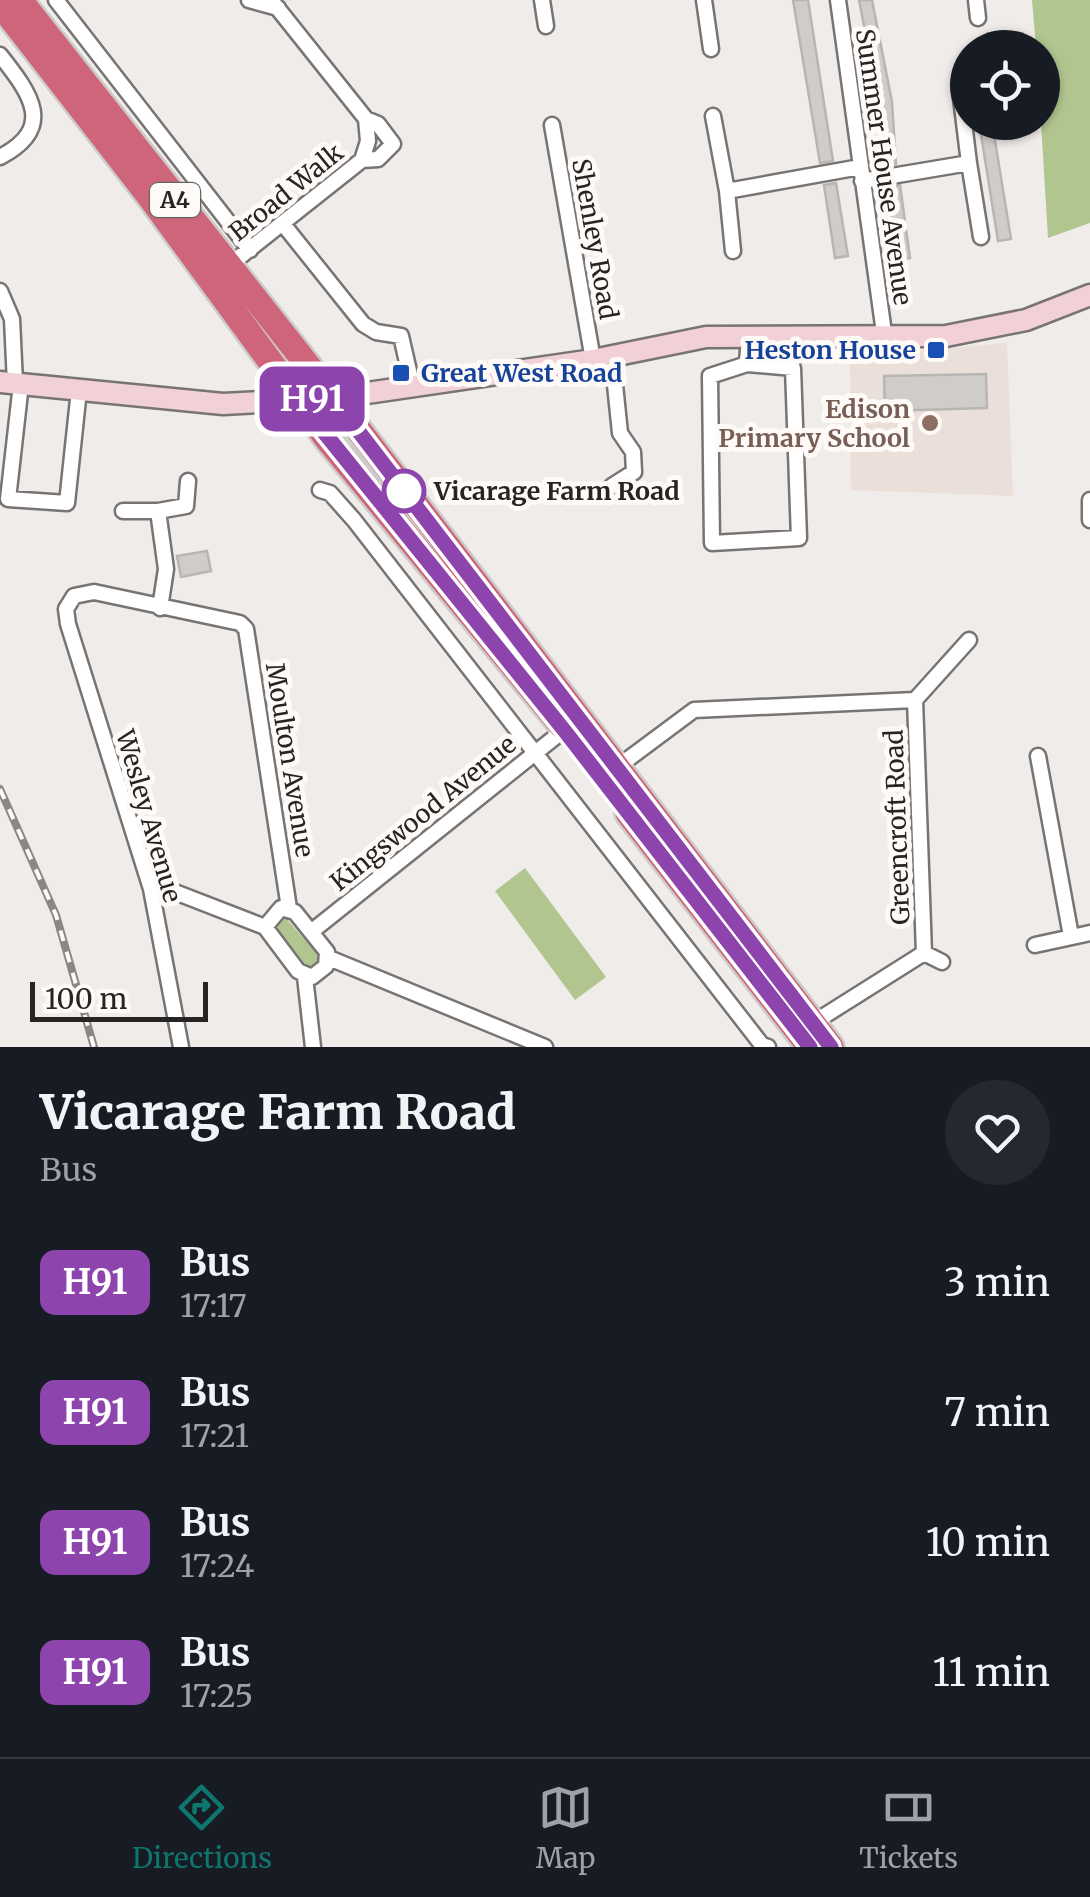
<!DOCTYPE html>
<html lang="en">
<head>
<meta charset="utf-8">
<style>
	:root { --surface:#171b24; --page:#242831; --text:#f1f3f6; --muted:#9ea1a6; --line:#363941; --accent:#0f766e }
	body { margin:0; font-family:Merriweather,serif; background:var(--page); color:var(--text); height:100vh; display:flex; flex-direction:column; font-size:38px; white-space:nowrap }
	* { box-sizing:border-box; margin:0 }
	p { font-size:32px; color:var(--muted) }
	.icon { flex:none; width:55px; height:55px; fill:none; stroke:currentColor; stroke-width:2; stroke-linecap:round; stroke-linejoin:round }
	.map { position:relative; height:1047px; overflow:hidden }
	.details { display:flex; flex-direction:column; background:var(--surface); flex:1 }
	.details>* { flex:none }
	.badge { padding:0 20px; border-radius:15px; font-size:35px; line-height:65px }
	.tools { position:absolute; left:950px; top:30px; display:grid; gap:20px }
	.tools a { display:grid; place-items:center; width:110px; height:110px; border-radius:50%; background:var(--surface); box-shadow:0 2px 8px #0004; font-size:50px }
	.scale { position:absolute; left:30px; bottom:25px; width:178px; box-sizing:border-box; padding-left:10px; border:5px solid #262524; border-top:0; font-size:28px; line-height:35px; white-space:nowrap; color:#262524; -webkit-text-stroke:8px #fefaf8; paint-order:stroke }
	.map>.badge { position:absolute; translate:-50% -50%; box-shadow:0 0 0 5px #fff }
	.round { display:grid; place-items:center; flex:none; width:105px; height:105px; border-radius:52px; background:var(--page) }
	.head { display:flex; align-items:center; justify-content:space-between; height:170px; padding:0 40px }
	h1 { font-size:48px; font-weight:800; line-height:75px }
	ul { padding:0; list-style:none }
	li { display:flex; align-items:center; gap:30px; height:130px; padding:0 40px }
	li div { flex:1 }
	li b { display:block; font-size:38px }
	li em { font-style:normal }
	li .badge { min-width:110px; font-weight:700; text-align:center }
	.tabs { display:flex; justify-content:space-around; align-items:center; height:140px; border-top:2px solid var(--line); background:var(--surface); font-size:28px; color:var(--muted) }
	.tabs a { display:grid; justify-items:center; gap:5px }
	.tabs .current { color:var(--accent) }
	.map>svg:first-child { display:block }
	.built { fill:#ebdfd9 }
	.green { fill:#b1c68f }
	.building { fill:#cfccc9; stroke:#b8b6b3; stroke-width:2.5 }
	.lines { fill:none; stroke-linecap:round; stroke-linejoin:round }
	.street-casing { stroke:#787473; stroke-width:19 }
	.secondary-casing { stroke:#787473; stroke-width:25 }
	.highway-casing { stroke:#cbcbca; stroke-width:30 }
	.street { stroke:#fff; stroke-width:14 }
	.secondary { stroke:#f1d1d7; stroke-width:20 }
	.highway { stroke:#cf657a; stroke-width:25 }
	.rail-casing { stroke:#8a8786; stroke-width:8 }
	.rail { stroke:#fefaf8; stroke-width:4; stroke-dasharray:11; stroke-linecap:butt }
	.line-casing { stroke:#fff; stroke-width:22 }
	.line { stroke:#8e44ad; stroke-width:15 }
	.transit-dot { fill:#1a4fb4; stroke:#fefaf8; stroke-width:4 }
	.education-dot { fill:#8d6e63; stroke:#fefaf8; stroke-width:4 }
	.stop-dot { fill:#fff; stroke:#8e44ad; stroke-width:5 }
	.labels { text-anchor:middle; dominant-baseline:central; stroke-width:10; stroke-linejoin:round; paint-order:stroke }
	.shield { fill:#fefaf8; stroke:#676564; stroke-width:2.5 }
	.shield-label { font-size:22px; font-weight:bold; fill:#262524 }
	.street-label { font-size:25px; fill:#262524; stroke:#fefaf8 }
	.transit-label { font-size:25px; font-weight:bold; fill:#164399; stroke:#fefaf8; text-anchor:end }
	.education-label { font-size:25px; font-weight:bold; fill:#785e54; stroke:#fefaf8; text-anchor:end }
	.stop-label { font-size:25px; font-weight:bold; fill:#262524; stroke:#fefaf8; text-anchor:start }
</style>
</head>
<body>
<div class="map">
<svg width="1090" height="1047" viewBox="0 0 1090 1047">
	<rect width="100%" height="100%" fill="#f0ecea"/>
	<!-- built -->
	<path class="built" d="M1007 343 1013 496 851 490 850 356Z"/>
	<!-- green -->
	<path class="green" d="M1032 0H1090V223L1048 238 1041 123 1042 48 1036 47Z
		M525 868 606 977 575 1000 495 891Z
		M285 917 320 957 310 972 299 966 272 930 274 920Z"/>
	<!-- building -->
	<path class="building" d="M793 0H808L833 161 820 163Z
		M859 0H872L892 102 896 164 883 167 879 104Z
		M979 122H992L1011 239 998 241Z
		M836 183 848 256 835 258 824 185Z
		M900 185 910 258 897 260 887 188Z
		M986 374 987 408 885 411 884 376Z
		M207 551 211 571 181 577 177 556Z"/>
	<g class="lines">
		<!-- street casing -->
		<g class="street-casing">
			<path id="street" d="M56 0 250 250
				M249 0 278 8
				M542 0 546 26
				M704 0 711 49
				M838 0 885 340
				M976 0 978 18
				M0 55C31 94 56 128 0 157
				M713 116 727 191
				M552 125 593 360
				M362 160 378 159 393 144 378 124 366 119
				M969 163 981 237
				M862 181 969 163 960 90
				M283 224 363 324 376 332 401 336 412 384
				M733 251 727 191 860 167
				M227 267 362 160 368 141 366 119 271 0
				M0 291 12 319 15 383
				M612 356 620 433 633 452 634 472 612 486
				M747 364 710 376 712 543 799 538 793 368 747 364 749 335
				M21 384 8 499 67 503 79 390
				M320 490 330 493 354 520 762 1045 768 1047
				M1090 500V520
				M123 511H158
				M160 608 166 569 158 511 186 506 188 481
				M915 700 924 953 942 962
				M1038 756 1071 936
				M616 768 694 710 915 700 969 640
				M151 889 162 887 265 927
				M281 908 295 912 327 952 326 966 312 977 298 971 265 927Z
				M311 932 564 730
				M1035 945 1090 933
				M329 958 545 1047
				M305 977 313 1047
				M813 1023 924 953
				M181 1047 151 889 68 624 66 609 74 596 94 592 240 623 246 629 289 908"/>
		</g>
		<!-- secondary casing -->
		<g class="secondary-casing">
			<path id="secondary" d="M0 382 223 404 333 398 593 360 706 337 946 336 1026 320 1090 295"/>
		</g>
		<!-- highway casing -->
		<g class="highway-casing">
			<path id="highway" d="M20 0 362 434 831 1047
				M0 4 149 196 327 439 562 726
				M628 813 809 1046"/>
		</g>
		<!-- street -->
		<use href="#street" class="street"/>
		<!-- secondary -->
		<use href="#secondary" class="secondary"/>
		<!-- highway -->
		<use href="#highway" class="highway"/>
		<!-- rail casing -->
		<g class="rail-casing">
			<path id="rail" d="M0 789 56 915 94 1047"/>
		</g>
		<!-- rail -->
		<use href="#rail" class="rail"/>
	</g>
	<g class="lines">
		<!-- line casing -->
		<g class="line-casing">
			<path id="line" d="M810 1047 564 730 298 400 333 398 831 1047"/>
		</g>
		<!-- line -->
		<use href="#line" class="line"/>
	</g>
	<!-- markers -->
	<g class="transit-dot">
		<rect x="926" y="340" width="20" height="20" rx="5"/>
		<rect x="391" y="363" width="20" height="20" rx="5"/>
	</g>
	<circle class="education-dot" cx="930" cy="423" r="10"/>
	<circle class="stop-dot" cx="404" cy="491" r="20"/>
	<g class="labels">
		<!-- shield labels -->
		<rect class="shield" x="150" y="183" width="50" height="34" rx="8"/>
		<g class="shield-label">
			<text x="175" y="200">A4</text>
		</g>
		<!-- street labels -->
		<g class="street-label">
			<text transform="translate(884 167) rotate(82)">Summer House Avenue</text>
			<text transform="translate(286 192) rotate(-39)">Broad Walk</text>
			<text transform="translate(595 239) rotate(80)">Shenley Road</text>
			<text transform="translate(290 760) rotate(81)">Moulton Avenue</text>
			<text transform="translate(423 813) rotate(-39)">Kingswood Avenue</text>
			<text transform="translate(149 816) rotate(74)">Wesley Avenue</text>
			<text transform="translate(897 827) rotate(-92)">Greencroft Road</text>
		</g>
		<!-- transit labels -->
		<g class="transit-label">
			<text x="916" y="350">Heston House</text>
			<text x="421" y="373" text-anchor="start">Great West Road</text>
		</g>
		<!-- education labels -->
		<g class="education-label">
			<text x="910" y="409">Edison<tspan x="910" dy="29">Primary School</tspan></text>
		</g>
		<!-- stop labels -->
		<g class="stop-label">
			<text x="434" y="491">Vicarage Farm Road</text>
		</g>
	</g>
</svg>
<div class="tools">
<a><svg class="icon" aria-label="locate" viewBox="0 0 24 24"><circle cx="12" cy="12" r="6"/><path d="M12 2v4M12 18v4M2 12h4M18 12h4"/></svg></a>
</div>
<div class="scale">100 m</div>
<b class="badge" style="left:312px;top:399px;background:#8e44ad;color:#fff">H91</b>
</div>
<section class="details">
<div class="head"><div><h1>Vicarage Farm Road</h1><p>Bus</p></div><a class="round"><svg class="icon" aria-label="heart" viewBox="0 0 24 24"><path d="M12 20l-8-8c-3-5 5-10 8-4 3-6 11-1 8 4z"/></svg></a></div>
<ul>
<li><span class="badge" style="background:#8e44ad;color:#fff">H91</span><div><b>Bus</b><p>17:17</p></div><em>3 min</em></li>
<li><span class="badge" style="background:#8e44ad;color:#fff">H91</span><div><b>Bus</b><p>17:21</p></div><em>7 min</em></li>
<li><span class="badge" style="background:#8e44ad;color:#fff">H91</span><div><b>Bus</b><p>17:24</p></div><em>10 min</em></li>
<li><span class="badge" style="background:#8e44ad;color:#fff">H91</span><div><b>Bus</b><p>17:25</p></div><em>11 min</em></li>
</ul>
</section>
<nav class="tabs">
<a class="current"><svg class="icon" aria-label="directions" viewBox="0 0 24 24"><path d="M12 3l9 9-9 9-9-9zM9 14v-3h6M13 9l2 2-2 2"/></svg>Directions</a>
<a><svg class="icon" aria-label="map" viewBox="0 0 24 24"><path d="M3 6l6-2 6 2 6-2v14l-6 2-6-2-6 2zM9 4v14M15 6v14"/></svg>Map</a>
<a><svg class="icon" aria-label="tickets" viewBox="0 0 24 24"><path d="M3 7h18v10H3zM15 7v10"/></svg>Tickets</a>
</nav>
</body>
</html>
